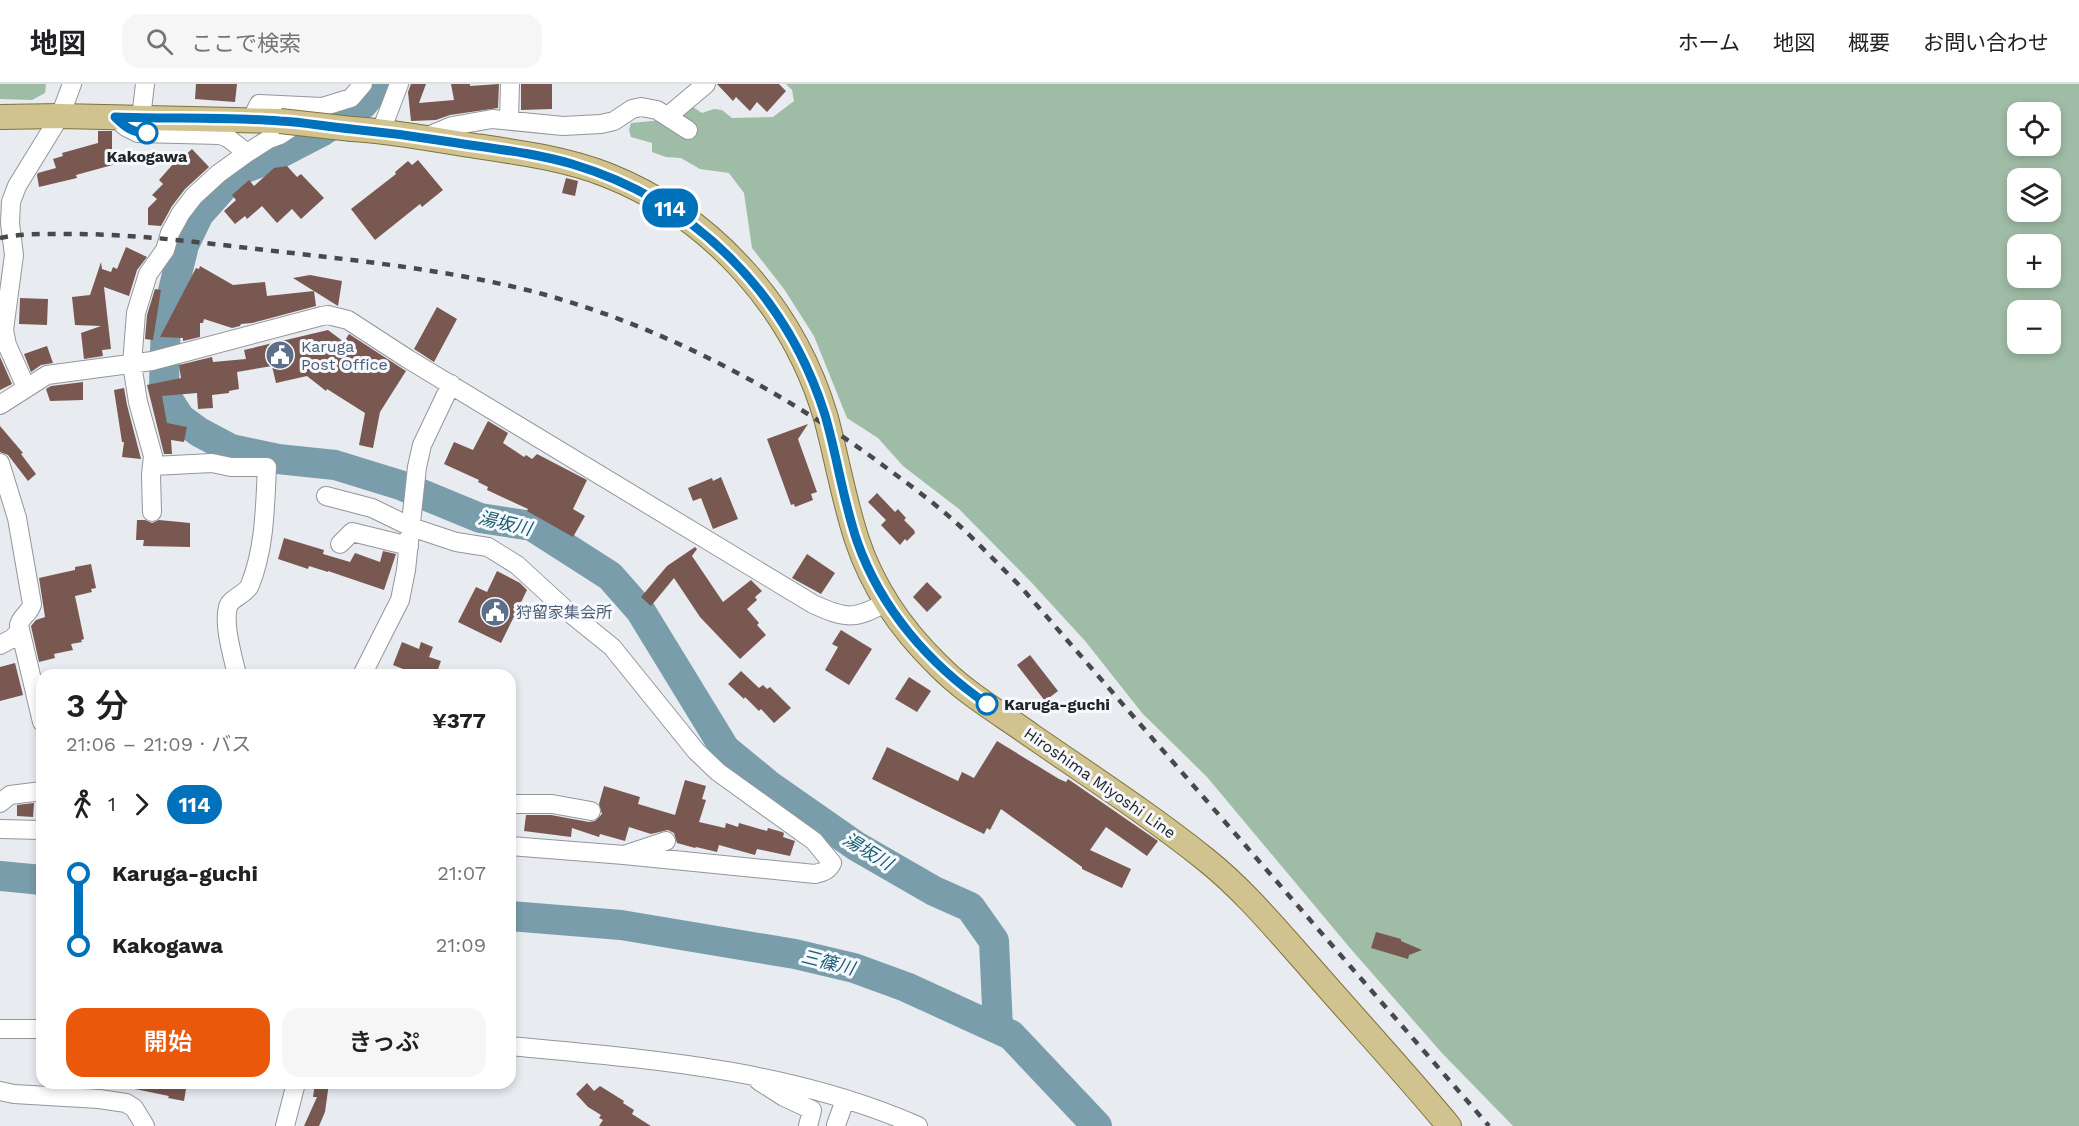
<!DOCTYPE html>
<html lang="ja">
<head>
<meta charset="utf-8">
<style>
	:root { --surface:#fff; --page:#f6f6f6; --text:#202124; --muted:#757577; --line:#e0e0e0; --accent:#ea580c }
	body { margin:0; font-family:"Work Sans","Noto Sans JP",sans-serif; background:var(--page); color:var(--text); height:100vh; display:flex; flex-direction:column; font-size:22px; white-space:nowrap }
	* { box-sizing:border-box; margin:0 }
	p { font-size:20px; color:var(--muted) }
	.icon { flex:none; width:33px; height:33px; fill:none; stroke:currentColor; stroke-width:2; stroke-linecap:round; stroke-linejoin:round }
	.map { position:relative; flex:1; overflow:hidden }
	.drawer { position:absolute; left:36px; top:585px; width:480px; height:420px; display:flex; flex-direction:column; background:var(--surface); border-radius:18px; box-shadow:0 3px 9px #0003 }
	.drawer>* { flex:none }
	.badge { padding:0 12px; border-radius:20px; font-size:21px; line-height:39px }
	.fabs { position:absolute; left:2007px; top:18px; display:grid; gap:12px }
	.fabs a { display:grid; place-items:center; width:54px; height:54px; border-radius:12px; background:var(--surface); box-shadow:0 3px 9px #0003; font-size:30px }
	.map>.badge { position:absolute; translate:-50% -50%; box-shadow:0 0 0 3px #fff }
	.legs { display:flex; align-items:center; gap:9px; height:66px; padding:0 30px; font-size:20px }
	.legs p { margin-inline-start:auto }
	.head { display:flex; align-items:center; justify-content:space-between; height:102px; padding:0 30px }
	h1 { font-size:33px; font-weight:600; line-height:45px }
	.button { display:flex; gap:12px; margin-top:auto; padding:12px 30px }
	.button a { flex:1; height:69px; border-radius:18px; background:var(--accent); color:#fff; font-size:24px; font-weight:600; line-height:69px; text-align:center }
	.button a+a { background:var(--page); color:var(--text) }
	ul { padding:0 30px; list-style:none }
	li { display:flex; align-items:center; gap:21px; height:72px; font-size:22px }
	li i { display:grid; place-items:center; width:9px; height:100%; margin:0 8px; background:currentColor }
	li i::after { content:''; width:15px; height:15px; margin:-8px; border:4px solid; border-radius:50%; background:var(--surface) }
	li p { margin-inline-start:auto }
	li:first-child i { background:linear-gradient(#0000 50%,currentColor 0) }
	li:last-child i { background:linear-gradient(currentColor 50%,#0000 0) }
	header { display:flex; align-items:center; gap:36px; box-sizing:border-box; height:84px; padding:0 30px; background:var(--surface); border-bottom:2px solid var(--line) }
	header strong { font-size:28px }
	nav { display:flex; gap:33px; margin-inline-start:auto; font-size:21px }
	.search { width:420px; height:54px; background:var(--page); display:flex; align-items:center; gap:15px; box-sizing:border-box; padding:0 21px; border-radius:18px; color:var(--muted); font-size:22px }
	.map>svg:first-child { display:block }
	.forest { fill:#9fbca6; fill-rule:evenodd }
	.lines { fill:none; stroke-linecap:round; stroke-linejoin:round }
	.river { stroke:#7a9dab; stroke-width:30 }
	.building { fill:#785851 }
	.minor-casing { stroke:#93969a; stroke-width:20 }
	.major-casing { stroke:#80723a; stroke-width:26 }
	.minor { stroke:#fff; stroke-width:18 }
	.major { stroke:#d1c38f; stroke-width:24 }
	.rail { stroke:#47494b; stroke-width:4.5; stroke-dasharray:8 8; stroke-linecap:butt }
	.major-bridge-casing { stroke:#80723a; stroke-width:26; stroke-linecap:butt }
	.major-bridge { stroke:#d1c38f; stroke-width:24 }
	.line-1-casing { stroke:#fff; stroke-width:14 }
	.line-1 { stroke:#0072bc; stroke-width:9 }
	.stop-1-dot { fill:#fff; stroke:#0072bc; stroke-width:3 }
	.labels { text-anchor:middle; dominant-baseline:central; stroke-width:6; stroke-linejoin:round; paint-order:stroke }
	.stop-label { font-size:16px; font-weight:bold; fill:#242527; stroke:#f5f9fd }
	.service-label { font-size:16px; fill:#4e5e75; stroke:#f5f9fd; text-anchor:start }
	.street-label { font-size:16px; fill:#242527; stroke:#f5f9fd }
	.water-label { font-size:18px; font-style:italic; fill:#1a5e74; stroke:#f5f9fd }
</style>
</head>
<body>
<header>
<strong>地図</strong>
<div class="search"><svg class="icon" aria-label="search" viewBox="0 0 24 24"><circle cx="10" cy="10" r="6"/><path d="M15 15l6 6"/></svg>ここで検索</div>
<nav><a>ホーム</a><a>地図</a><a>概要</a><a>お問い合わせ</a></nav>
</header>
<div class="map">
<svg width="2079" height="1042" viewBox="0 0 2079 1042">
	<rect width="100%" height="100%" fill="#e8ebf0"/>
	<!-- forest -->
	<path class="forest" d="M0 0H46L45 9 32 16 0 15Z
		M786 0H2079V1042H1513L1441 968 1350 864 1207 693 1142 629 1086 558 1032 499 959 425 903 382 878 354 847 334 814 252 784 205 752 164 744 109 729 89 700 85 681 74 666 73 652 68V59L631 53 629 46 631 39 663 36 693 23 702 29 714 25 722 26 732 34 773 33 794 17 792 6ZM2018 28H2050V62H2018ZM2018 94H2050V128H2018ZM2018 160H2050V194H2018ZM2018 226H2050V260H2018Z"/>
	<g class="lines">
		<!-- river -->
		<path class="river" d="M379 0 363 20 321 48 269 75 243 85 231 94 199 130 184 161 166 236 164 302 169 317 180 334 199 348 231 365 278 375 335 381 400 401 480 434 532 442 610 492 640 526 725 665 770 702 856 762 934 807 970 823 994 857 998 944
			M0 792 42 796
			M510 832 621 841 795 870 854 884 906 903 1011 951 1097 1042"/>
	</g>
	<!-- building -->
	<path class="building" d="M196 0H237L235 18 195 15Z
		M411 0H426L419 19 454 16 451 0H470V2L499 0 498 24 450 31 436 36 411 37 408 8Z
		M521 0H552V25L521 26Z
		M717 0H779L786 7 767 28 757 18 750 27 736 13 733 17Z
		M98 47H112V66L116 80 76 91 77 94 39 103 37 91 38 89 56 84 53 75 63 72 62 69 98 59Z
		M192 65 209 83 185 105 172 122 161 142 148 141V124L157 115 152 111 163 100 159 96 181 71 183 73Z
		M418 76 443 106 422 123 420 120 375 156 351 125 396 90 395 88 408 77 412 81Z
		M287 82 297 93 301 90 324 114 301 135 292 125 277 139 262 122 247 135 245 132 235 140 224 127 236 116 232 111 249 96 254 102 274 84Z
		M566 94 578 97 575 112 562 109Z
		M126 163 147 173 137 186 129 212 104 203 111 265 102 266 103 272 84 275 81 249 101 242 75 241 72 213 90 211 101 178 102 185 111 188 113 183 117 185Z
		M200 182 233 201 265 198 267 212 314 207 316 222 252 239 241 240 240 242 232 244 204 235 203 239H200V253L183 257V254L160 253 196 184 199 185Z
		M310 191 342 197 338 222 293 194Z
		M155 205 161 206 153 256 145 255 147 231Z
		M20 214 48 215 47 241 19 240Z
		M437 223 457 235 434 278 414 265Z
		M328 246 344 258 349 250 406 287 380 328 373 364 359 361 365 329 327 305 326 307 307 292 276 299 272 282 237 288 239 305 229 307V309L212 311 213 324 198 325 197 309 162 312 167 339 187 343 184 358 171 356 172 370H164L147 301 181 294 179 281 212 273 213 278 246 275 244 266Z
		M47 262 53 279 41 281 31 288 24 270Z
		M0 273 12 300 0 306Z
		M83 298V316L50 317 46 305 51 302Z
		M124 304 127 321 141 375 122 373 124 358H122L114 306Z
		M488 337 508 349 503 359 524 373 526 371 532 375 537 370 587 396 573 425 585 432 573 453 527 427 528 425 487 406 488 403 478 398 479 396 444 380 454 358 473 366Z
		M808 340 798 355 817 408 811 410 813 416 795 423 794 420 791 421 767 355Z
		M0 342 23 369 21 370 36 390 28 397 8 371 0 368Z
		M721 393 738 435 713 445 701 414 693 417 688 404 712 394 713 397Z
		M877 409 895 428 898 425 906 434 904 436 914 446 915 449 907 457 905 455 900 461 881 441 886 436 868 418Z
		M137 436H145L152 439 159 436 190 439V463L143 462 144 456H136Z
		M284 454 324 466 323 470 350 478 355 469 380 478 383 467 396 470 384 506 328 487V488L309 482 308 485 278 475Z
		M695 463 697 465 692 472 723 518 751 496 762 507 755 513 757 516 747 525 759 539 757 541 766 551 740 575 700 533 674 494 651 522 641 513 667 482Z
		M807 470 835 489 821 510 792 494Z
		M91 480 96 504 91 505 92 508 75 512 84 555 81 556 82 558 71 560 73 566 54 570 55 574 39 578 31 542 36 536 45 533 39 494 61 489 75 486V483Z
		M497 487 520 499 527 506 501 559 458 538 476 503 487 508Z
		M927 498 942 513 927 528 913 513Z
		M841 546 872 565 849 601 825 586 838 563 832 560Z
		M402 558 419 565 421 558 433 563 429 573 441 577 436 591H400L403 585 393 581Z
		M1030 571 1058 607 1045 617 1017 581Z
		M15 579 23 611 0 617V583Z
		M741 587 759 604 763 601 767 605 770 603 791 624 774 639 761 625 759 627 745 613 744 615 728 600Z
		M909 593 931 607 917 628 895 615Z
		M997 657 1059 695 1066 698 1068 695 1158 757 1147 772 1106 743 1090 766 1131 785 1122 804 1082 785V783L1001 725 990 746 987 744 984 750 872 695 887 663 958 697 962 688 974 694Z
		M685 696 706 702 702 715 706 716 699 738 725 744 726 739 738 743 739 739 767 747 768 744 782 748 784 749 783 753 795 757 790 772 757 765 755 771 719 761 717 768 696 763 695 764 677 759 674 749 668 746 651 750 629 743 625 757 600 750 599 753 572 744 571 753 524 747 526 731H551L589 738 595 737 602 730 599 720 604 702 640 713 638 720 675 731Z
		M34 719 33 733 17 732V721Z
		M1376 848 1401 855V857L1422 866 1409 871 1408 875 1371 864Z
		M135 999H187L184 1017 168 1014 169 1012 135 1005Z
		M315 999H329L325 1028 319 1042H304L317 1013H313Z
		M587 999 594 1007 600 1002 624 1017 623 1019 634 1026 632 1030 651 1042H599L603 1036 599 1034 601 1031 588 1023 576 1010Z"/>
	<g class="lines">
		<!-- minor casing -->
		<g class="minor-casing">
			<path id="minor" d="M668 32 706 0
				M115 33 126 43 138 49 220 51 228 54 247 69
				M141 34 145 0
				M251 36 259 20 322 23
				M509 36 510 0
				M381 47 399 0
				M423 54 452 42 492 35 563 42 601 40 614 37 632 25 641 23 657 26 688 46
				M26 303 7 261 4 246 14 171 10 139 11 118 17 102 60 32 72 0
				M0 321 47 291 152 277 322 232 328 231 348 236 408 275 813 520C846 535 854 536 887 518
				M0 379 17 434 32 520C30 529 21 532 19 541L42 638
				M153 382 212 379 231 383H267C265 422 265 464 250 501 246 511 231 513 228 523 223 541 233 573 237 591
				M326 412 372 424 411 443 456 458 488 463 517 481 565 525 612 563 696 667 718 688 814 757 832 779C828 787 823 788 815 790L624 771
				M152 428 151 391 153 372 138 318 132 280 136 229 148 190 165 166 170 149 181 129 194 112 218 90 247 69 269 55 280 51 322 23 351 14 363 0
				M340 460 352 448 409 462
				M0 561 13 554 20 546
				M362 591 400 516 406 486 417 383 422 361 451 300
				M0 719 10 711 42 707
				M510 720H552L591 727
				M0 745 42 746
				M510 762 624 771 666 757
				M0 945H42
				M510 962C648 975 789 985 918 1042
				M759 997 784 1013 812 1026 808 1042
				M0 1007 14 1010 99 1015 126 1019 134 1024 145 1042
				M836 1041 845 1016
				M285 1042 296 999"/>
		</g>
		<!-- major casing -->
		<g class="major-casing">
			<path id="major" d="M0 33 60 32 280 37
				M352 45C391 47 430 55 469 61 516 68 563 74 607 91 713 133 794 225 826 334 837 375 844 417 857 456 873 504 902 546 938 581 965 609 1000 629 1032 652 1090 692 1150 731 1205 775 1244 806 1276 845 1309 882 1356 936 1404 988 1449 1042"/>
		</g>
		<!-- minor -->
		<use href="#minor" class="minor"/>
		<!-- major -->
		<use href="#major" class="major"/>
		<!-- rail -->
		<path class="rail" d="M0 154C24 149 48 150 73 150 134 150 196 158 257 165 351 176 447 185 539 209 659 242 768 299 869 371 900 394 933 417 962 444 982 463 1001 483 1021 503L1489 1042"/>
		<!-- major-bridge casing -->
		<g class="major-bridge-casing">
			<path id="major-bridge" d="M280 37 352 45"/>
		</g>
		<!-- major-bridge -->
		<use href="#major-bridge" class="major-bridge"/>
	</g>
	<g class="lines">
		<!-- line-1 casing -->
		<g class="line-1-casing">
			<path id="line-1" d="M147 49C133 49 125 43 115 33 170 35 225 33 280 37 304 38 327 43 351 45 382 48 413 52 444 57 487 64 531 68 572 80 694 116 787 210 825 331 837 372 843 416 857 457 881 525 929 580 987 620"/>
		</g>
		<!-- line-1 -->
		<use href="#line-1" class="line-1"/>
	</g>
	<!-- icons -->
	<defs>
		<g id="civic-disc" transform="scale(1.5)"><circle r="9.5" fill="#5c6f8a" stroke="#f5f9fd"/><path d="M-.6-6.5H3V-4.5H.6V-3L4-1V1h2V6H-6V1h2V-1L-.6-3ZM-1.2 2.5V6h2.4V2.5Z" fill="#fff"/></g>
	</defs>
	<g fill-rule="evenodd">
		<use href="#civic-disc" x="280" y="271"/>
		<use href="#civic-disc" x="495" y="528"/>
	</g>
	<!-- markers -->
	<g class="stop-1-dot">
		<circle cx="147" cy="49" r="10"/>
		<circle cx="987" cy="620" r="10"/>
	</g>
	<g class="labels">
		<!-- stop labels -->
		<g class="stop-label">
			<text x="147" y="72">Kakogawa</text>
			<text x="1004" y="620" text-anchor="start">Karuga-guchi</text>
		</g>
		<!-- service labels -->
		<g class="service-label">
			<text x="301" y="262">Karuga<tspan x="301" dy="18">Post Office</tspan></text>
			<text x="516" y="528">狩留家集会所</text>
		</g>
		<!-- street labels -->
		<g class="street-label">
			<text transform="translate(1100 699) rotate(35)">Hiroshima Miyoshi Line</text>
		</g>
		<!-- water labels -->
		<g class="water-label">
			<text transform="translate(505 439) rotate(13)">湯坂川</text>
			<text transform="translate(868 767) rotate(31)">湯坂川</text>
			<text transform="translate(828 878) rotate(14)">三篠川</text>
		</g>
	</g>
</svg>
<div class="fabs">
<a><svg class="icon" aria-label="locate" viewBox="0 0 24 24"><circle cx="12" cy="12" r="6"/><path d="M12 2v4M12 18v4M2 12h4M18 12h4"/></svg></a>
<a><svg class="icon" aria-label="layers" viewBox="0 0 24 24"><path d="M12 4l9 5-9 5-9-5zM3 14l9 5 9-5"/></svg></a>
<a>+</a>
<a>−</a>
</div>
<b class="badge" style="left:670px;top:124px;background:#0072bc;color:#fff">114</b>
<section class="drawer">
<div class="head"><div><h1>3 分</h1><p>21:06 – 21:09 · バス</p></div><b>¥377</b></div>
<div class="legs"><svg class="icon" aria-label="walk" viewBox="0 0 24 24"><circle cx="13" cy="4" r="2"/><path d="M13 8l-2 6 4 7M11 14l-3 7M7 12l3-4h3l4 4"/></svg>1<svg class="icon" aria-label="forward" viewBox="0 0 24 24"><path d="M9 5l7 7-7 7"/></svg><b class="badge" style="background:#0072bc;color:#fff">114</b></div>
<ul>
<li><i style="color:#0072bc"></i><b>Karuga-guchi</b><p>21:07</p></li>
<li><i style="color:#0072bc"></i><b>Kakogawa</b><p>21:09</p></li>
</ul>
<div class="button"><a>開始</a><a>きっぷ</a></div>
</section>
</div>
</body>
</html>
